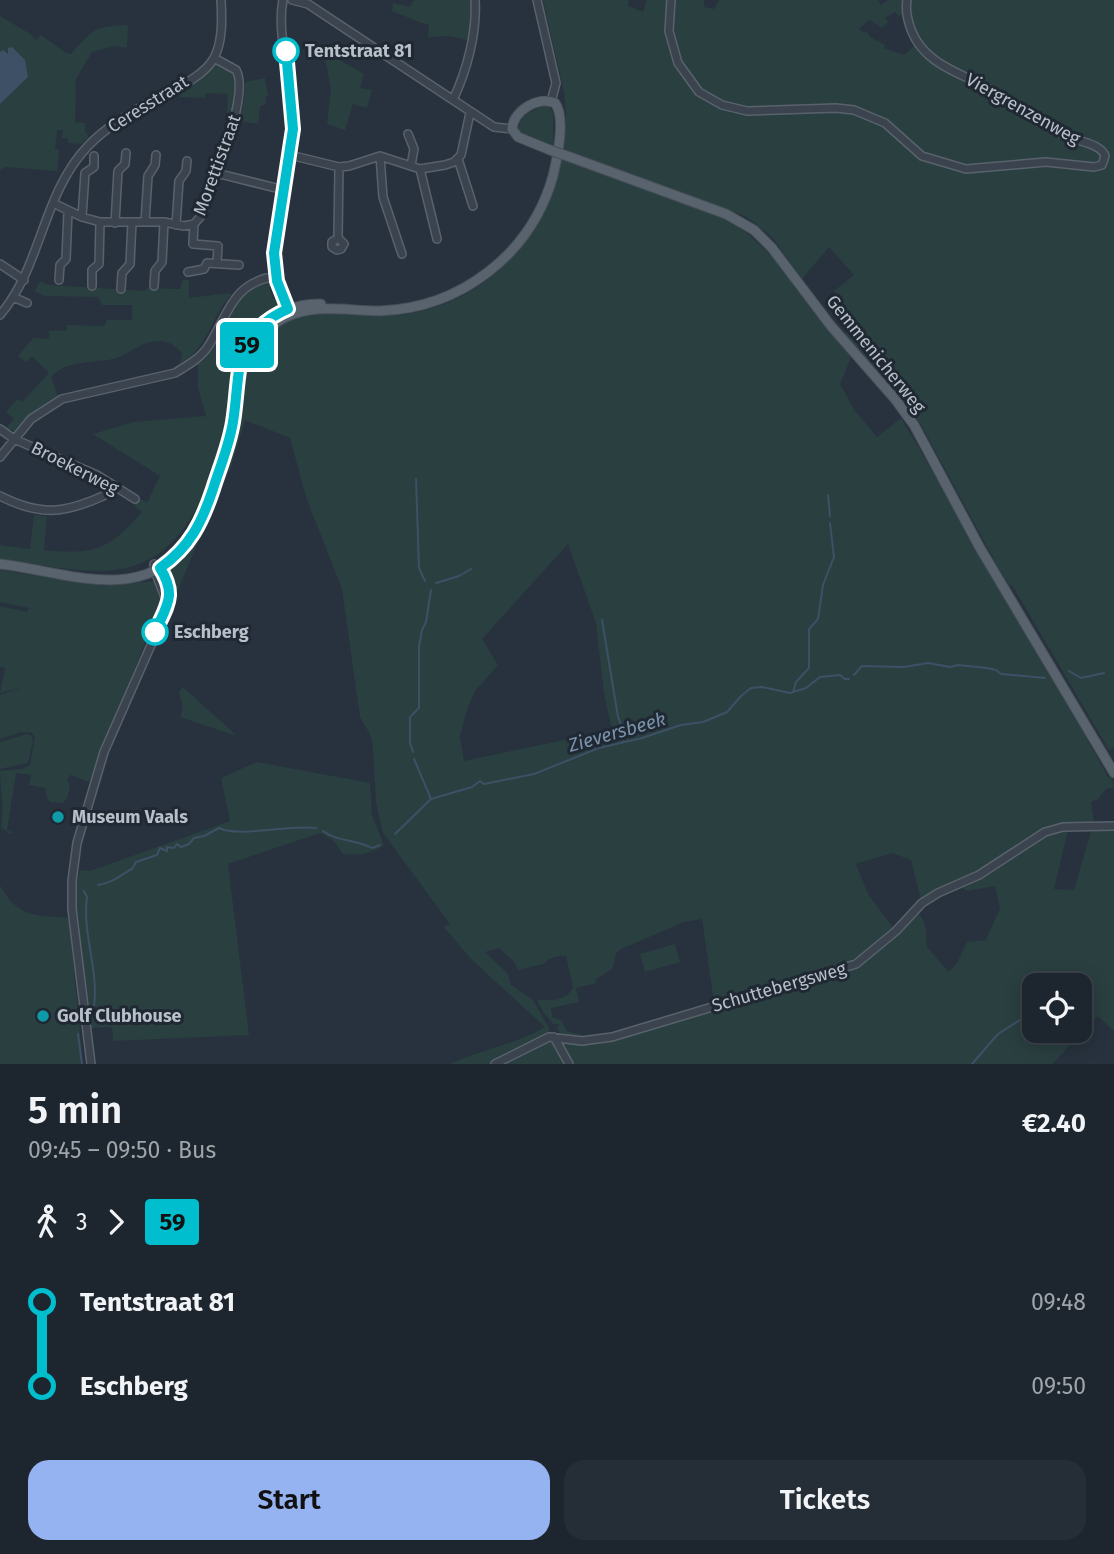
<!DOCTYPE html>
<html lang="en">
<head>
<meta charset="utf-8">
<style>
	:root { --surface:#1d262e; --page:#252e36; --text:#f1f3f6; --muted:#a0a5aa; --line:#3b434a; --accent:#95b2f1 }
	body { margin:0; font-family:"Fira Sans",sans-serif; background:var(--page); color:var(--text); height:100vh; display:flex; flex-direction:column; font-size:26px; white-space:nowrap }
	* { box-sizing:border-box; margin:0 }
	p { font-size:23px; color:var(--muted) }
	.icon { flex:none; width:38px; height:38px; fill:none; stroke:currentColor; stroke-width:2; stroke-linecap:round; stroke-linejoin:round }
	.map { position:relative; height:1064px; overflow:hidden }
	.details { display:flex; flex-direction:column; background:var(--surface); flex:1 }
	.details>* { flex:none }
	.badge { padding:0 14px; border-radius:5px; font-size:24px; line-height:46px }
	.buttons { position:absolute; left:1022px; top:973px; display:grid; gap:14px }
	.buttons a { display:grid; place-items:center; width:70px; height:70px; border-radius:14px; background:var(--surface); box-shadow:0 4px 18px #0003,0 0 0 2px var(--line); font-size:35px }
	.map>.badge { position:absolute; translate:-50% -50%; box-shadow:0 0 0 4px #fff }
	.legs { display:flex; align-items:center; gap:10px; height:77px; padding:0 28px; font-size:23px }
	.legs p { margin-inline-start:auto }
	.headline { display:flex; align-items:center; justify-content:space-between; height:119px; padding:0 28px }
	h1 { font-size:38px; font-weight:600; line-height:52px }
	.primary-button { display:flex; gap:14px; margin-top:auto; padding:14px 28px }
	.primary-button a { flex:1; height:80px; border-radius:21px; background:var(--accent); color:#111; font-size:28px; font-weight:600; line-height:80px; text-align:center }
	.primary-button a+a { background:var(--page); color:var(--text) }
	ul { padding:0 28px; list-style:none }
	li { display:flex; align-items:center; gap:24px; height:84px; font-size:26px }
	li i { display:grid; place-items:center; width:10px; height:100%; margin:0 9px; background:currentColor }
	li i::after { content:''; width:18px; height:18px; margin:-9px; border:5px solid; border-radius:50%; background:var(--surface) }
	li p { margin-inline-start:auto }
	li:first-child i { background:linear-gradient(#0000 50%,currentColor 0) }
	li:last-child i { background:linear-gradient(currentColor 50%,#0000 0) }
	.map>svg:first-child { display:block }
	.green { fill:#2a3f40; fill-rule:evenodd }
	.water { fill:#3e5065 }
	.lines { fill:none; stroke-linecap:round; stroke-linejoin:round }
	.stream { stroke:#3e5065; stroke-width:2 }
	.minor-casing { stroke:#59626c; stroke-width:10 }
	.major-casing { stroke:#444d57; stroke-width:11 }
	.minor { stroke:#3b444e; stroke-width:7 }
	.major { stroke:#59636e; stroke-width:9 }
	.major-bridge-casing { stroke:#444d57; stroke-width:11; stroke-linecap:butt }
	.major-bridge { stroke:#59636e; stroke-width:9 }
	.line-1-casing { stroke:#fff; stroke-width:16 }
	.line-1 { stroke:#00becd; stroke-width:10 }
	.stop-1-dot { fill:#fff; stroke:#00becd; stroke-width:3.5 }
	.culture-dot { fill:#0f9aa8; stroke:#202933; stroke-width:2.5 }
	.labels { text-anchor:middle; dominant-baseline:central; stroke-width:6; stroke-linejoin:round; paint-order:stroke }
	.stop-label { font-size:18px; font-weight:bold; fill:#b7bfc9; stroke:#202933; text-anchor:start }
	.street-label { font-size:18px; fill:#b7bfc9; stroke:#202933 }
	.poi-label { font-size:18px; font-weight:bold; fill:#b7bfc9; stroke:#202933; text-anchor:start }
	.water-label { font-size:19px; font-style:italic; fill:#7a91aa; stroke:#202933 }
</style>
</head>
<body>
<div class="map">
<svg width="1114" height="1064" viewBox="0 0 1114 1064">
	<rect width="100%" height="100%" fill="#27323e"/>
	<!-- green -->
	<path class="green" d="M414 0H472L468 40 449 36 428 37 429 25C416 22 406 15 392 12L393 3 410 7Z
		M543 0H629L628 6 643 12 647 0H704V7L714 9 719 0H878L881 5 888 0H1114V747L1109 750 1012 585 1010 586 999 569 920 423 897 393 895 384 882 376 845 334 851 322 834 291 854 275 829 247 802 279 773 238 747 217 564 149 566 114 564 92ZM895 12 898 16 901 15 914 46 904 55 884 48 885 45 870 37 867 31 865 33 859 29 869 20 882 28 888 22 885 18Z
		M0 16 30 34 36 40 41 35 66 53 71 54C93 29 94 26 128 25L127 48 113 46 92 52 76 79 75 122 85 123V131L89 137 81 144 68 143V139L62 138 63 130H57L55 149 59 150 57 171 6 167 0 170V104L28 77 9 52 6 54 3 50 0 52Z
		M332 56 364 74 360 88 372 90 367 108 353 104 345 130 327 124 331 89 325 58Z
		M214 65H220L235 75 236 102 231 117 227 113 228 94 205 93V98L180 97 177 92Z
		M265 78 268 96 265 97 266 104 260 106 258 124 239 121 244 101 245 82Z
		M540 107H549L553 112V146L523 134 518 128 524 116Z
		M562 159 723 218 747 233 776 260 851 358 840 384 855 411 877 437 901 418 1033 641 1108 777 1112 778 1114 788H1107L1098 799 1091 802 1094 822 1061 824 1043 828 986 868 930 893 921 900 911 860 892 853 856 864 868 894 894 929 855 961 845 965 714 1003 702 919 684 922 621 949 616 953 613 968 595 980 597 983 576 988 579 1002 551 1008 552 1017 561 1020 567 1031 590 1037C578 1037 566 1038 557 1029L559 1024H553L543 1012 537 1000C552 1000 564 1002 573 988L566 956C558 957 549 956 544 964L518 970 515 963 499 948 485 952 508 974 511 985 533 1000 550 1030 547 1034 490 1064H450C481 1049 515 1045 545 1027L471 959 444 927 450 924 383 833 376 803 373 748 370 734 360 717 342 589 306 497 290 438 245 420 229 473 227 471C231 453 236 436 238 418 241 397 241 370 253 351 292 295 346 321 401 315 484 305 546 239 562 159ZM568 544 596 623 604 693 612 730 464 761 460 737 467 709 475 691 498 665 482 639Z
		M183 280H189V298L229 293 231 295C211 317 207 350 180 363L182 353C175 346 170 341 159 341 141 341 129 355 113 359 93 363 66 360 51 377L58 396 41 407 15 431 5 429 14 419 6 412 17 399 22 402 49 373 32 356 26 362 18 356 33 338 49 339V331L67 330V325L104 326 107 320H132V305H102L98 297 44 296 35 291 40 281 48 285 145 291 147 288 180 289Z
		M272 282 273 285 269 287 273 299 278 298 279 306C275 312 269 314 263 319 253 329 244 341 238 354 233 365 232 379 232 389 233 404 228 423 225 437 220 457 211 478 202 497 155 596 90 571 0 559V545L30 549 34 515 47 516 44 550C94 555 109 550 142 512L134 505 139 498 147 503 160 476 93 434 134 422 206 416 198 388V366L195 365C228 334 220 296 272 282Z
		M194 542 197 544 167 617 173 593 168 574Z
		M0 570 106 586 155 581 154 583 161 603 89 782 70 775 67 779C72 786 69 797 63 803L50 802 47 798 45 788 29 785 31 775 16 773 7 830 12 832 10 834 1 827C5 810 0 790 0 771L22 769 30 765 35 737 31 732H21L0 739V695L23 687 0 693 5 668 0 667V606L27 612 29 608 0 602Z
		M183 687 237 736 180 717 183 707 179 692Z
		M27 734 32 736 33 741 28 763 0 769V742Z
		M257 762 370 783 372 815 384 845C371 854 357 856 343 854L333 840 320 833 228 864 249 1035 113 1041 112 1027 91 1028C87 982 67 914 80 870L90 871 230 821 221 778Z
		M1068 830 1054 889 1074 890 1091 831H1114V1031L1098 1016 1052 1064H571L560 1044 561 1041 589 1043 856 968 892 939 918 913C928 922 926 935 927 947L949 972 957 963 967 942 986 940 1000 908 995 886 968 891 962 888 989 875 1043 837 1052 832ZM1034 985H1080V1031H1034Z
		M0 886C5 891 7 899 14 904 30 919 49 915 69 918L83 1064H0Z
		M675 944 680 962 645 972 640 954Z
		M546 1041 555 1044 568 1064H502Z"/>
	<!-- water -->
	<path class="water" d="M12 47 25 60 28 77 0 104V52L3 50 8 54V48Z"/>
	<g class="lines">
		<!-- stream -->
		<path class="stream" d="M416 479 419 568 425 581
			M828 495 830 516
			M436 583 459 576 471 569
			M602 620 618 717 624 732 623 741
			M1069 671 1081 678 1104 673
			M854 675 862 666 904 667 928 663 950 667 958 665 987 668 996 670 1001 674 1045 678
			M793 692 796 682 809 668V629L818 619 823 585 834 557 830 523
			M413 752 410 743V717L419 708V646L422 630 426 622 431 590
			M414 759 431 799
			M323 831C337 842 357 839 372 848L380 845
			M395 834 431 799 472 787 480 781 484 784 534 774 599 748 642 738 681 725 703 722 727 712 741 696 751 688 762 687 790 693 806 688 820 677 840 675 845 679H849
			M98 885C113 883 120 875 132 869L136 862 157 855 160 848 167 851V847L174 848 177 844 181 847 189 844 194 838 204 836 219 828C238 838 290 824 316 828
			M84 891 87 897C82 934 99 970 94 1006
			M78 1034 82 1064
			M972 1064 998 1034 1034 1011"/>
		<!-- minor casing -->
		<g class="minor-casing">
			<path id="minor" d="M283 0C276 34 292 82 294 118 295 168 268 225 275 274 277 289 285 301 290 315
				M292 0 308 4 317 10 494 127 512 129
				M537 0 556 83 551 102
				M671 0 669 31 678 63 699 92 722 105 747 111 836 108 854 110 885 123 922 156 966 169 1046 162 1094 167 1102 165 1105 156C1101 143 1075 141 1063 135 1038 123 1017 107 994 92 964 73 927 67 912 32 908 22 905 11 907 0
				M214 58 236 70C251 95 211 186 201 216L194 224 193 244 218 246 217 263
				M453 100C467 70 477 33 475 0
				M408 134 414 149 411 166
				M290 155 339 167 349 166 380 156 420 169 445 165 454 162 461 155 470 113
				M380 156 383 197 402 254
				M458 159 473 206
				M420 169 437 239
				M216 173 284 190
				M53 203 82 217 100 222H164L184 226 194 224
				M82 217 85 173 94 167V156
				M145 222 148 176 155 165 156 155
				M115 223 118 171 125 164 126 153
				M176 225 179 181 186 171 187 161
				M338 238 332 242V247L337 250 341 249 344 244 338 238 339 167
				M0 264 24 280
				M188 272 204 269 207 263 239 265
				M59 280 60 265 66 259 68 211
				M92 286V270L99 264 100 222
				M154 286 155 271 162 262 164 222
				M121 289 122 273 130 264 132 222
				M15 298 27 303
				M0 315C42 266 42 194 88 146 106 127 130 113 153 100 172 90 203 78 214 58 223 41 222 18 221 0
				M0 429 14 439 97 475 135 499
				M0 457 31 419 62 399 175 373C188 365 201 358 209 345 229 313 232 283 276 276
				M0 496C40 516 63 514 103 496L107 493 110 484
				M554 1037 569 1064
				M91 1064 72 909V881L77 843 104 752 170 602C172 587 167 572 154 564 154 573 164 592 167 604
				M495 1064 549 1037 582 1041 612 1037 856 964 896 931 922 903 938 893 979 875 1045 832 1063 827 1114 826"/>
		</g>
		<!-- major casing -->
		<g class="major-casing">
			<path id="major" d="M570 157 726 214 754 230 772 248 831 326 895 399 914 425 980 548 1114 773
				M258 330C276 313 295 303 321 304
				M238 378C242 373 243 366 246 359 253 341 268 326 286 317 315 303 349 311 380 311 461 308 531 254 553 176 557 159 566 117 555 103 538 96 514 110 512 129L518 137 550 150
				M0 564C69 572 150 609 195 532 206 515 210 497 217 478 227 452 242 400 237 373"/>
		</g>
		<!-- minor -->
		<use href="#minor" class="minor"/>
		<!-- major -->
		<use href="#major" class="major"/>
		<!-- major-bridge casing -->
		<g class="major-bridge-casing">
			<path id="major-bridge" d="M550 150 570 157"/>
		</g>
		<!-- major-bridge -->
		<use href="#major-bridge" class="major-bridge"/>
	</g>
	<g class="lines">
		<!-- line-1 casing -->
		<g class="line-1-casing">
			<path id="line-1" d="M155 632C167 605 177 595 160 568 190 547 202 522 213 489 220 467 229 446 233 422 241 373 231 334 288 309L277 281 274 253 293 129 286 51"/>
		</g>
		<!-- line-1 -->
		<use href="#line-1" class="line-1"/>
	</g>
	<!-- markers -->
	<g class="stop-1-dot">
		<circle cx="286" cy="51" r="12"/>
		<circle cx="155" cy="632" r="12"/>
	</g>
	<g class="culture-dot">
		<circle cx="58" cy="817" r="7"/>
		<circle cx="43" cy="1016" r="7"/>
	</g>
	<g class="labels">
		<!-- stop labels -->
		<g class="stop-label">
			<text x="305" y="51">Tentstraat 81</text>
			<text x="174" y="632">Eschberg</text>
		</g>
		<!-- street labels -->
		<g class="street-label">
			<text transform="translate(148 104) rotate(-32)">Ceresstraat</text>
			<text transform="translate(1023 109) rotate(29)">Viergrenzenweg</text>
			<text transform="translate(217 165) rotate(-70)">Morettistraat</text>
			<text transform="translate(876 354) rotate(51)">Gemmenicherweg</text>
			<text transform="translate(75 468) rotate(27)">Broekerweg</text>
			<text transform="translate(779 987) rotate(-16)">Schuttebergsweg</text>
		</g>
		<!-- poi labels -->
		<g class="poi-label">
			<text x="72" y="817">Museum Vaals</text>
			<text x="57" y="1016">Golf Clubhouse</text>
		</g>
		<!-- water labels -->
		<g class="water-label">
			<text transform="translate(617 732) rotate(-16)">Zieversbeek</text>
		</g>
	</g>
</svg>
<div class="buttons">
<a><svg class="icon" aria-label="locate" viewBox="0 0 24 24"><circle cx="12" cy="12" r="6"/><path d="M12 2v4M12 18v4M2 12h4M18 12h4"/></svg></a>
</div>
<b class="badge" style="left:247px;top:345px;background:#00becd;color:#111">59</b>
</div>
<section class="details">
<div class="headline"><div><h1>5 min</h1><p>09:45 – 09:50 · Bus</p></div><b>€2.40</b></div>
<div class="legs"><svg class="icon" aria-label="walk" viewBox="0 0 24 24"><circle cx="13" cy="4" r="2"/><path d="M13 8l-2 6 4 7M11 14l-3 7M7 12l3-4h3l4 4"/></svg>3<svg class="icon" aria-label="forward" viewBox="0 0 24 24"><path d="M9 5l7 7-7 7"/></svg><b class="badge" style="background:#00becd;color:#111">59</b></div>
<ul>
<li><i style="color:#00becd"></i><b>Tentstraat 81</b><p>09:48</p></li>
<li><i style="color:#00becd"></i><b>Eschberg</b><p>09:50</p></li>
</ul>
<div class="primary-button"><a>Start</a><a>Tickets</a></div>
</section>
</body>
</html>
